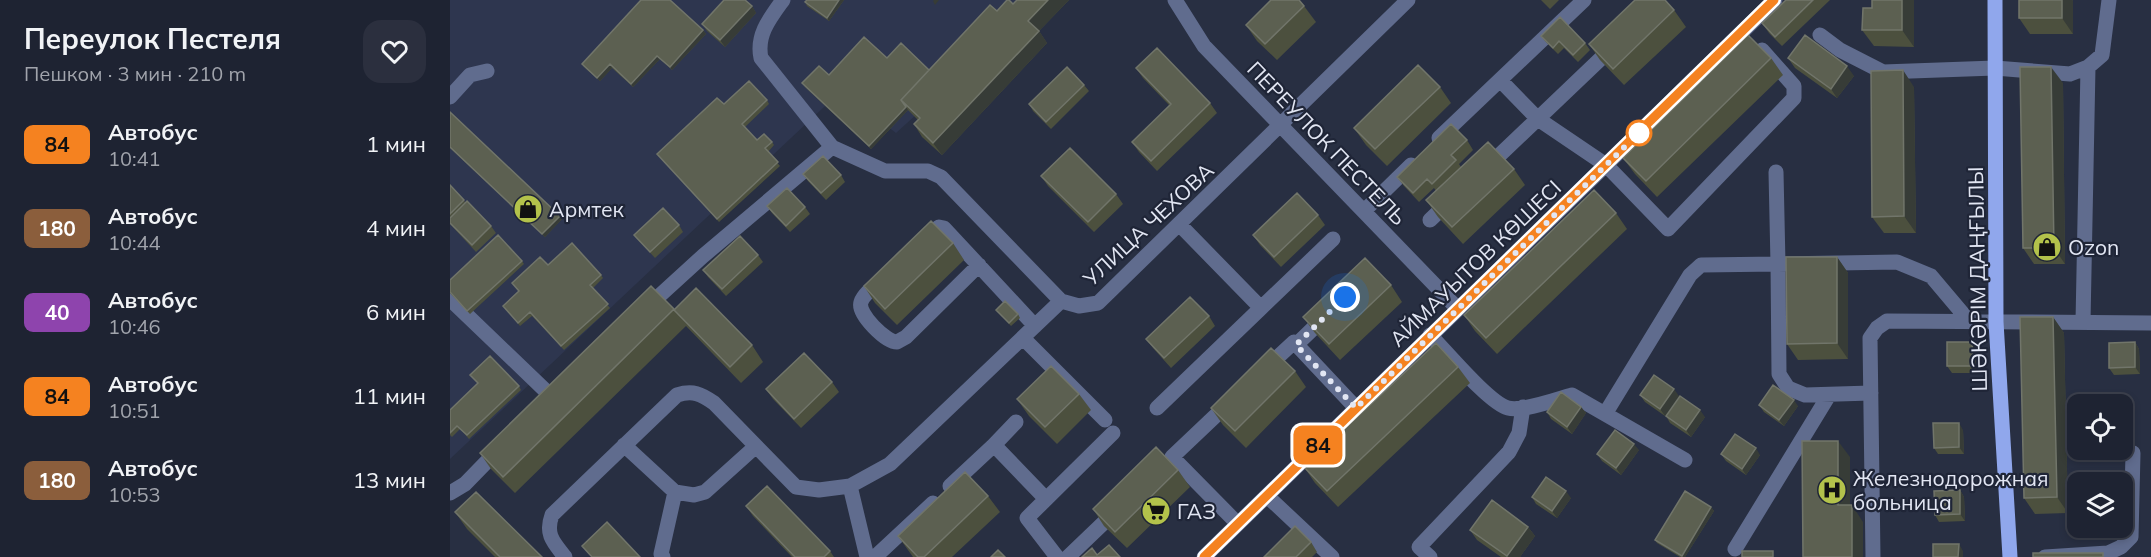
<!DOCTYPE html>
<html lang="ru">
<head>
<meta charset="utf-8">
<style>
	:root { --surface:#1e2332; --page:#2b2f3e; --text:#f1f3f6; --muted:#a1a4ac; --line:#3c404d }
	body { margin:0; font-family:Mulish,sans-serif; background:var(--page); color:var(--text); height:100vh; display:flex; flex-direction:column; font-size:22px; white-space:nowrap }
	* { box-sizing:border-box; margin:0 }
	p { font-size:20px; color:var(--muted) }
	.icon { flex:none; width:33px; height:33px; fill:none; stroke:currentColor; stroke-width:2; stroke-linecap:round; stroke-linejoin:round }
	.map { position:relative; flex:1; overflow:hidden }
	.sheet { display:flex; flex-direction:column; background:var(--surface); width:450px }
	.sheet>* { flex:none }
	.badge { padding:0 12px; border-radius:9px; font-size:21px; line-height:39px }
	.buttons { position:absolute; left:1617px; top:394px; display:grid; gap:12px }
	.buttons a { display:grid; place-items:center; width:66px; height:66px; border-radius:12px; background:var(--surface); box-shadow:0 3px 9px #0003,0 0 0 2px var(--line); font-size:30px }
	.you { position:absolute; width:30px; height:30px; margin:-15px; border:4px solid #fff; border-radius:50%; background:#1a73e8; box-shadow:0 0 0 9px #1a73e833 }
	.map>.badge { position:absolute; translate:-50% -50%; box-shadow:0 0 0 3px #fff }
	.round { display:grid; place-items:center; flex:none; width:63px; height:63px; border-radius:18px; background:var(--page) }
	.headline { display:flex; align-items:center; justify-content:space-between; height:102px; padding:0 24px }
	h1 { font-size:28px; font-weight:700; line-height:45px }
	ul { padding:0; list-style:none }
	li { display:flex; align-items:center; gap:18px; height:84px; padding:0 24px }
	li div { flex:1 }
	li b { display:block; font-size:22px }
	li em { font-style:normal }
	li .badge { min-width:66px; font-weight:700; text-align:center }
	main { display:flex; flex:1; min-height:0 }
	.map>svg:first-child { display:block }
	.built { fill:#2e364f }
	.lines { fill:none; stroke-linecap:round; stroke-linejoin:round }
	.minor { stroke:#606c8e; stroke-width:15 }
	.major { stroke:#90a7ec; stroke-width:15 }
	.wall { fill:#4c503e }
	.shaded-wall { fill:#373c37 }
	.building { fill:#5c6051; stroke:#71756a; stroke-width:1.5 }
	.line-casing { stroke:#fff; stroke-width:14 }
	.line { stroke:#f58220; stroke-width:9 }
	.walk { stroke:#e2e6f3; stroke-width:6; stroke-dasharray:0 10.8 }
	.stop-dot { fill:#fff; stroke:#f58220; stroke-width:3 }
	.labels { text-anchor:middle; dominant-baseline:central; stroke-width:4.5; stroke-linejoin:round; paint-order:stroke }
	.street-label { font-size:21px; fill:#e2e6f3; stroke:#1f2537 }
	.poi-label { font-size:21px; fill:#e2e6f3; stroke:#1f2537; text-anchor:start }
</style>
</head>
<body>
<main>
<section class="sheet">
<div class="headline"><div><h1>Переулок Пестеля</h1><p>Пешком · 3 мин · 210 m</p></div><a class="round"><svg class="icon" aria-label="heart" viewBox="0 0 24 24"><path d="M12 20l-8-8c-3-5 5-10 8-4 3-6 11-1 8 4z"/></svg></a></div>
<ul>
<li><span class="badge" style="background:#f58220;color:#111">84</span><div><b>Автобус</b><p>10:41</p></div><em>1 мин</em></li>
<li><span class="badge" style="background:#8b5e3c;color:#fff">180</span><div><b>Автобус</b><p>10:44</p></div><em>4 мин</em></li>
<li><span class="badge" style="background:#8e44ad;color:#fff">40</span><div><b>Автобус</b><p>10:46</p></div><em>6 мин</em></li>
<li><span class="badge" style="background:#f58220;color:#111">84</span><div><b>Автобус</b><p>10:51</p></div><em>11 мин</em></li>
<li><span class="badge" style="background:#8b5e3c;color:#fff">180</span><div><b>Автобус</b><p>10:53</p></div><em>13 мин</em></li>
</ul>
</section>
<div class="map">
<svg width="1701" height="557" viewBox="0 0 1701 557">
	<rect width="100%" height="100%" fill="#282f42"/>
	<!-- built -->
	<path class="built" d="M0 0H593L446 133 391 91 0 459Z"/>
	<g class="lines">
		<!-- minor -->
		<path class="minor" d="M333 0C320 18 306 35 311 58L382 147 435 171H478L491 177 611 301 629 306 648 303 958 0
			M725 0 754 46 1007 308
			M1370 35 1390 50 1433 72 1545 68 1620 74 1638 67 1652 55 1659 0
			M1050 80 1088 119 1156 165 1218 229 1344 98V86L1312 50
			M0 97 20 75 37 71
			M989 138 1134 0
			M1036 168 1164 46
			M914 211 961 165
			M980 220 1001 200
			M729 224 811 308 883 239
			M473 241 489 227 494 228 585 326
			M432 280C425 286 414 293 411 302 407 314 436 342 447 342L456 337 529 265
			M0 299 100 395
			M196 308 253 256 382 147
			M1633 322 1638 67
			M980 335C996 351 1039 403 1058 408 1072 412 1108 399 1122 395L1235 460
			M573 338 655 420
			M846 345 877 315
			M815 369 844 342 906 408
			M1421 393 1355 395 1338 388 1329 374 1328 264 1447 262 1481 276 1519 321
			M780 402 722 457 788 524
			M707 408 811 308
			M1155 414 1240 275 1251 265 1328 264 1326 172
			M566 422 544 445 596 499
			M174 445 225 492
			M400 486 417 557
			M500 486 544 445
			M0 493 15 484 51 447
			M817 496 882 557
			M1285 549 1379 395
			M115 557C103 542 95 534 102 515L227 395C243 390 251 394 264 403L346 487 369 490 400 486 440 464 611 301
			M213 557 211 554 225 492 244 495 255 492 305 447
			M425 557 483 503
			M607 557 577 518 663 433
			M618 557 668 509
			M754 557 1325 0
			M980 557 969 547 1059 452 1069 433 1073 407
			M1423 557 1420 338 1427 328 1437 321 1701 323
			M1595 557 1658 553 1671 547 1681 537 1683 453"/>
		<!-- major -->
		<path class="major" d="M1545 0 1546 322 1560 557"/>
	</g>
	<!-- wall -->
	<path class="wall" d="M357 0H394L379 21 357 6 355 2Z
		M567 0H619L589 31 597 43 492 155 472 137 464 124 468 120 458 110 421 149 355 87 352 83 437 58 479 70 547 11 563 4Z
		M1091 0H1109L1100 9Z
		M1336 0H1380L1332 46 1319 33 1312 23Z
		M1464 0V47L1424 46 1412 30 1422 8Z
		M1569 0H1622L1623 1V34H1580L1569 18Z
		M302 6 306 13 275 47 257 31 252 24Z
		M854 6 866 22 827 60 807 41 796 25Z
		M1224 10 1236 27 1174 85 1150 60 1139 44Z
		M253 30 256 34 222 70 210 59 183 87 162 68 150 81 134 67 132 64Z
		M1091 36 1135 43 1140 50 1128 62 1114 48 1108 54 1096 42Z
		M1321 58 1333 75 1207 197 1185 174 1173 158Z
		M1338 58 1404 76 1387 98 1345 68Z
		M686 68 760 103 767 113 707 171 689 152 682 142 720 106 693 78Z
		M1613 83 1615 264H1584L1573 248Z
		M634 85 639 91 601 129 583 111 579 104Z
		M990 87 1001 103 937 166 916 145 904 128Z
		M1464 87 1466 233H1434L1422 217Z
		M317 100 319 104 295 127 307 140 322 142 324 145 318 152 330 166 269 222 207 154Z
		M0 112 112 219 95 237 0 148Z
		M1017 140 1023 150 1009 164 1011 167 1064 169 1075 185 1013 244 988 217 976 200 986 191 984 188 969 202 954 186 947 177Z
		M353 174 391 175 395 182 376 200 358 181Z
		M591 176 666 194 673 204 644 232 598 186Z
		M0 185 16 203 41 226 46 233 26 252 0 224Z
		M317 206 355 207 360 214 340 232 322 213Z
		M1166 213 1177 229 1047 354 1025 331 1014 315Z
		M868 215 875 225 831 267 810 245 803 235Z
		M229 225 233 232 205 258 189 241 184 235Z
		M503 243 514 260 447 325 425 303 414 286Z
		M308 255 313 262 276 296 258 277 253 270Z
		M1387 257 1398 273V359L1348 360 1337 344Z
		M72 261 74 264 20 314 0 293V280Z
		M98 265 151 275 153 278 143 288 160 308 114 350 82 316 70 326 53 306 69 292 62 283Z
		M941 285 952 302 890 360 865 333 853 317Z
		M224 309 302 345 313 362 291 383 236 326 65 493 41 469 30 453Z
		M546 310 568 314 570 318 561 326Z
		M759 316 765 326 721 368 703 348 696 339Z
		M1603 317 1614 333 1618 513 1585 514 1574 498Z
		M1522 342 1527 348V373H1502L1497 366Z
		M1685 342 1689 349 1690 374 1664 375 1659 368Z
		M1008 367 1020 383 888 507 865 483 854 467Z
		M845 371 856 387 796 448 773 425 761 408Z
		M20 375 69 386 71 390 19 439 10 429 2 437 0 435V410L28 384Z
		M382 382 389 392 351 428 323 399 316 389Z
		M629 394 641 410 607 444 579 416 567 399Z
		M1190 395 1229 396 1215 416 1195 402Z
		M1309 405 1348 406 1334 426 1314 412Z
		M1131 407 1136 413 1122 434 1101 419 1097 412Z
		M1216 416 1255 417 1241 437 1220 423Z
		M1513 430 1514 454H1488L1484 448Z
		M1189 450 1171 475 1152 461 1147 454Z
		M1271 454 1310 455 1296 475 1276 461Z
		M728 470 740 487 677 548 654 526 643 509Z
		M1510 490 1514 497 1515 521 1489 522 1485 515Z
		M538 496 550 512 502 557H463L448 536Z
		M1082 497 1121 498 1107 518 1086 504Z
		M296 506 380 551 384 557H342L303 516Z
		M1261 507 1264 511 1235 557H1230L1207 543 1205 540Z
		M5 512 92 557H45L17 529Z
		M1078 527 1085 536 1070 557H1051L1027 540 1020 530Z
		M861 542 867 552 862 557H814Z"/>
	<!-- shaded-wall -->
	<path class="shaded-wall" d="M389 0H394L379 21 377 18Z
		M484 0H489L485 5 483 1Z
		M598 0H619L589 31 597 43 492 155 483 143 578 21Z
		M1452 0H1464V47L1452 30Z
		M1611 0H1622L1623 1V34L1612 18Z
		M302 6 306 13 275 47 270 40Z
		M253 30 256 34 222 70 220 67Z
		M207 56 210 59 183 87 181 84Z
		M160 64 162 68 150 81 147 78Z
		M1397 66 1404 76 1387 98 1381 89Z
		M1601 67 1613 83 1615 264 1604 248Z
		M1453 70 1464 87 1466 233 1454 216Z
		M456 107 458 110 421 149 419 146Z
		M110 216 112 219 95 237 92 234Z
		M1387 257 1398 273V359L1387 343Z
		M1603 317 1614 333 1618 513 1607 497Z
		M1522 342 1527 348V373L1523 366Z
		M1685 342 1689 349 1690 374 1685 367Z
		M1224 389 1229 396 1215 416 1210 409Z
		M1344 400 1348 406 1334 426 1329 420Z
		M1131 407 1136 413 1122 434 1117 427Z
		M1250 410 1255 417 1241 437 1236 430Z
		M1509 423 1513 430 1514 454 1509 447Z
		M1388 441 1400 457V522L1388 505Z
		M1184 444 1189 450 1171 475 1166 468Z
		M1306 448 1310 455 1296 475 1292 469Z
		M1510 490 1514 497 1515 521 1510 514Z
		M1116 491 1121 498 1107 518 1102 511Z
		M1402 505 1413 522V557H1402Z
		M1261 507 1264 511 1235 557H1232V556Z
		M1078 527 1085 536 1070 557H1057Z
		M1509 544 1513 551V557H1508Z"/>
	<!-- building -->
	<path class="building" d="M191 0H220L253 30 220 67 207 56 181 84 160 64 147 78 132 64Z
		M274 0H295L302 6 270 40 252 24Z
		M357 0H389L377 18 355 2Z
		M557 0H559L563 4 567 0H598L578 21 589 31 483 143 464 124 470 118 451 100 540 5 547 11Z
		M821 0H849L854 6 815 44 796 25Z
		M1185 0H1215L1224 10 1163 69 1139 44Z
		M1336 0H1363L1325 37 1312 23Z
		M1422 0H1452V30H1412L1413 8H1422Z
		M1569 0H1612V18H1569Z
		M1110 17 1135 43 1123 55 1109 41 1103 48 1091 36Z
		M1298 35 1321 58 1196 181 1173 158Z
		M1355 35 1397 66 1381 89 1338 58Z
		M414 37 437 58 451 43 479 70 451 100 456 107 419 146 352 83 369 66 379 75Z
		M707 48 760 103 701 161 682 142 721 104 686 68Z
		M968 65 990 87 925 149 904 128Z
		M617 67 634 85 596 122 579 104Z
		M1570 67H1601L1604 248H1573Z
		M1453 70 1454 216 1422 217 1421 71Z
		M299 81 317 100 292 124 307 140 314 134 322 142 315 148 328 162 267 219 207 154 267 98 274 104Z
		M0 112 110 216 92 234 0 147Z
		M1001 124 1017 140 1001 155 1006 160 982 184 977 179 963 193 947 177Z
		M1038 142 1064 169 1002 227 976 200Z
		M620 148 666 194 638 222 591 176Z
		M373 156 391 175 371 193 353 174Z
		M0 185 14 200 0 214Z
		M337 188 355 207 336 226 317 206Z
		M1144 190 1166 213 1036 338 1014 315Z
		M847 193 868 215 824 257 803 235Z
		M17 201 41 226 22 245 0 223V218Z
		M213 208 229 225 200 252 184 235Z
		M481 221 503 243 435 309 414 286Z
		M48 235 72 261 17 311 0 292V280Z
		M290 236 308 255 272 289 253 270Z
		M122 243 151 275 140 285 158 304 111 346 80 312 68 323 53 306 69 291 62 283 90 257 98 265Z
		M1336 257H1387V343L1337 344Z
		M915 258 941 285 879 344 853 317Z
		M201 286 224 309 53 477 30 453Z
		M246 288 302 345 280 367 224 310Z
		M740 297 759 316 714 358 696 339Z
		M555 301 568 314 559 323 546 310Z
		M1570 317H1603L1607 497 1574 498Z
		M1497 342H1522L1523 366H1497Z
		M1685 342V367L1659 368V343Z
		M986 343 1008 367 877 491 854 467Z
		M821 348 845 371 785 431 761 408Z
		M354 353 382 382 344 419 316 389Z
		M40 356 69 386 17 435 7 426 0 433V410L28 383 20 375Z
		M601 366 629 394 595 427 567 399Z
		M1204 375 1224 389 1210 409 1190 395Z
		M1323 385 1344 400 1329 420 1309 405Z
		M1111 392 1131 407 1117 427 1097 412Z
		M1230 396 1250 410 1236 430 1216 416Z
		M1483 423H1509V447L1484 448Z
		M1165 430 1184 444 1166 468 1147 454Z
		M1285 434 1306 448 1292 469 1271 454Z
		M1352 441H1388V505H1402V557H1353Z
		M706 447 728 470 665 532 643 509Z
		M515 472 538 496 474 557H468L448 536Z
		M1096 477 1116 491 1102 511 1082 497Z
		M317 486 380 551 374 557H345L296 506Z
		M1510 490V514L1485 515 1484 491Z
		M1235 491 1261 507 1232 556 1205 540Z
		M26 492 92 557H50L5 512Z
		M1042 500 1078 527 1057 556 1020 530Z
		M157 522 190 557H142L132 546Z
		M845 526 861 542 846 557H814Z
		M1483 544H1509L1508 557H1483Z
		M659 545 670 557H632L642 548 647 555Z
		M548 550 555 557H541Z
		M1292 551H1323V557H1292Z
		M1583 553H1653V557H1583Z"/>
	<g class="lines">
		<!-- line casing -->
		<g class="line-casing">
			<path id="line" d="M754 557 1324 0"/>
		</g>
		<!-- line -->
		<use href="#line" class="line"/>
		<!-- walk -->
		<path class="walk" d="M895 297 846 345 906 408 1190 132 1189 133"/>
	</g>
	<!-- icons -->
	<defs>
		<g id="shop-disc" transform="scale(1.5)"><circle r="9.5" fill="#b3c24b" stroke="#1f2537"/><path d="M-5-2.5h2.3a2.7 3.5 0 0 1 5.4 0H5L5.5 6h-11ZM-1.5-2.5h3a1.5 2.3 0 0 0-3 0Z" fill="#111"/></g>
		<g id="hospital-disc" transform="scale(1.5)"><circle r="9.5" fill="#b3c24b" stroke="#1f2537"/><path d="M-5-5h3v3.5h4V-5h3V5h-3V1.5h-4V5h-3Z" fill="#111"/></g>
		<g id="supermarket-disc" transform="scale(1.5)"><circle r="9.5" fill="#b3c24b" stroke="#1f2537"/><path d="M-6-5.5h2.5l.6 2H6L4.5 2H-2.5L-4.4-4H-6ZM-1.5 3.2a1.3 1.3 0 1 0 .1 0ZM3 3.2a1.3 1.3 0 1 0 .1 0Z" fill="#111"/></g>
	</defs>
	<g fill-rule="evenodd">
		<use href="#shop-disc" x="78" y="209"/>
		<use href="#shop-disc" x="1597" y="247"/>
		<use href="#hospital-disc" x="1382" y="490"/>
		<use href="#supermarket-disc" x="706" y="511"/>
	</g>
	<!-- markers -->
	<circle class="stop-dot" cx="1189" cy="133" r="12"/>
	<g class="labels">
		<!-- street labels -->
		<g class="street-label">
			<text transform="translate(877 143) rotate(46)">ПЕРЕУЛОК ПЕСТЕЛЬ</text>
			<text transform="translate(698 224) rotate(-43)">УЛИЦА ЧЕХОВА</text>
			<text transform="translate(1025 263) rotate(-44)">АЙМАУЫТОВ КӨШЕСІ</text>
			<text transform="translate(1527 279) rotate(-91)">ШӘКӘРІМ ДАҢҒЫЛЫ</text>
		</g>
		<!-- poi labels -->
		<g class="poi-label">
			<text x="99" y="209">Армтек</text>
			<text x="1618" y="247">Ozon</text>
			<text x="1403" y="478">Железнодорожная<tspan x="1403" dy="24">больница</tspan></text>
			<text x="727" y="511">ГАЗ</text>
		</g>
	</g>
</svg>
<div class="buttons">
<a><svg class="icon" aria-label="locate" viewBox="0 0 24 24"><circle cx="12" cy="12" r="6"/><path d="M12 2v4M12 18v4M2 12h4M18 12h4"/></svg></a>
<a><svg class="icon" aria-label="layers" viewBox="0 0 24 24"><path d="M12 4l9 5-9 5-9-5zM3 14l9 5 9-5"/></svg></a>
</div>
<div class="you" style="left:895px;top:297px"></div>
<b class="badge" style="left:868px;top:445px;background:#f58220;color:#111">84</b>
</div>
</main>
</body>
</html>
